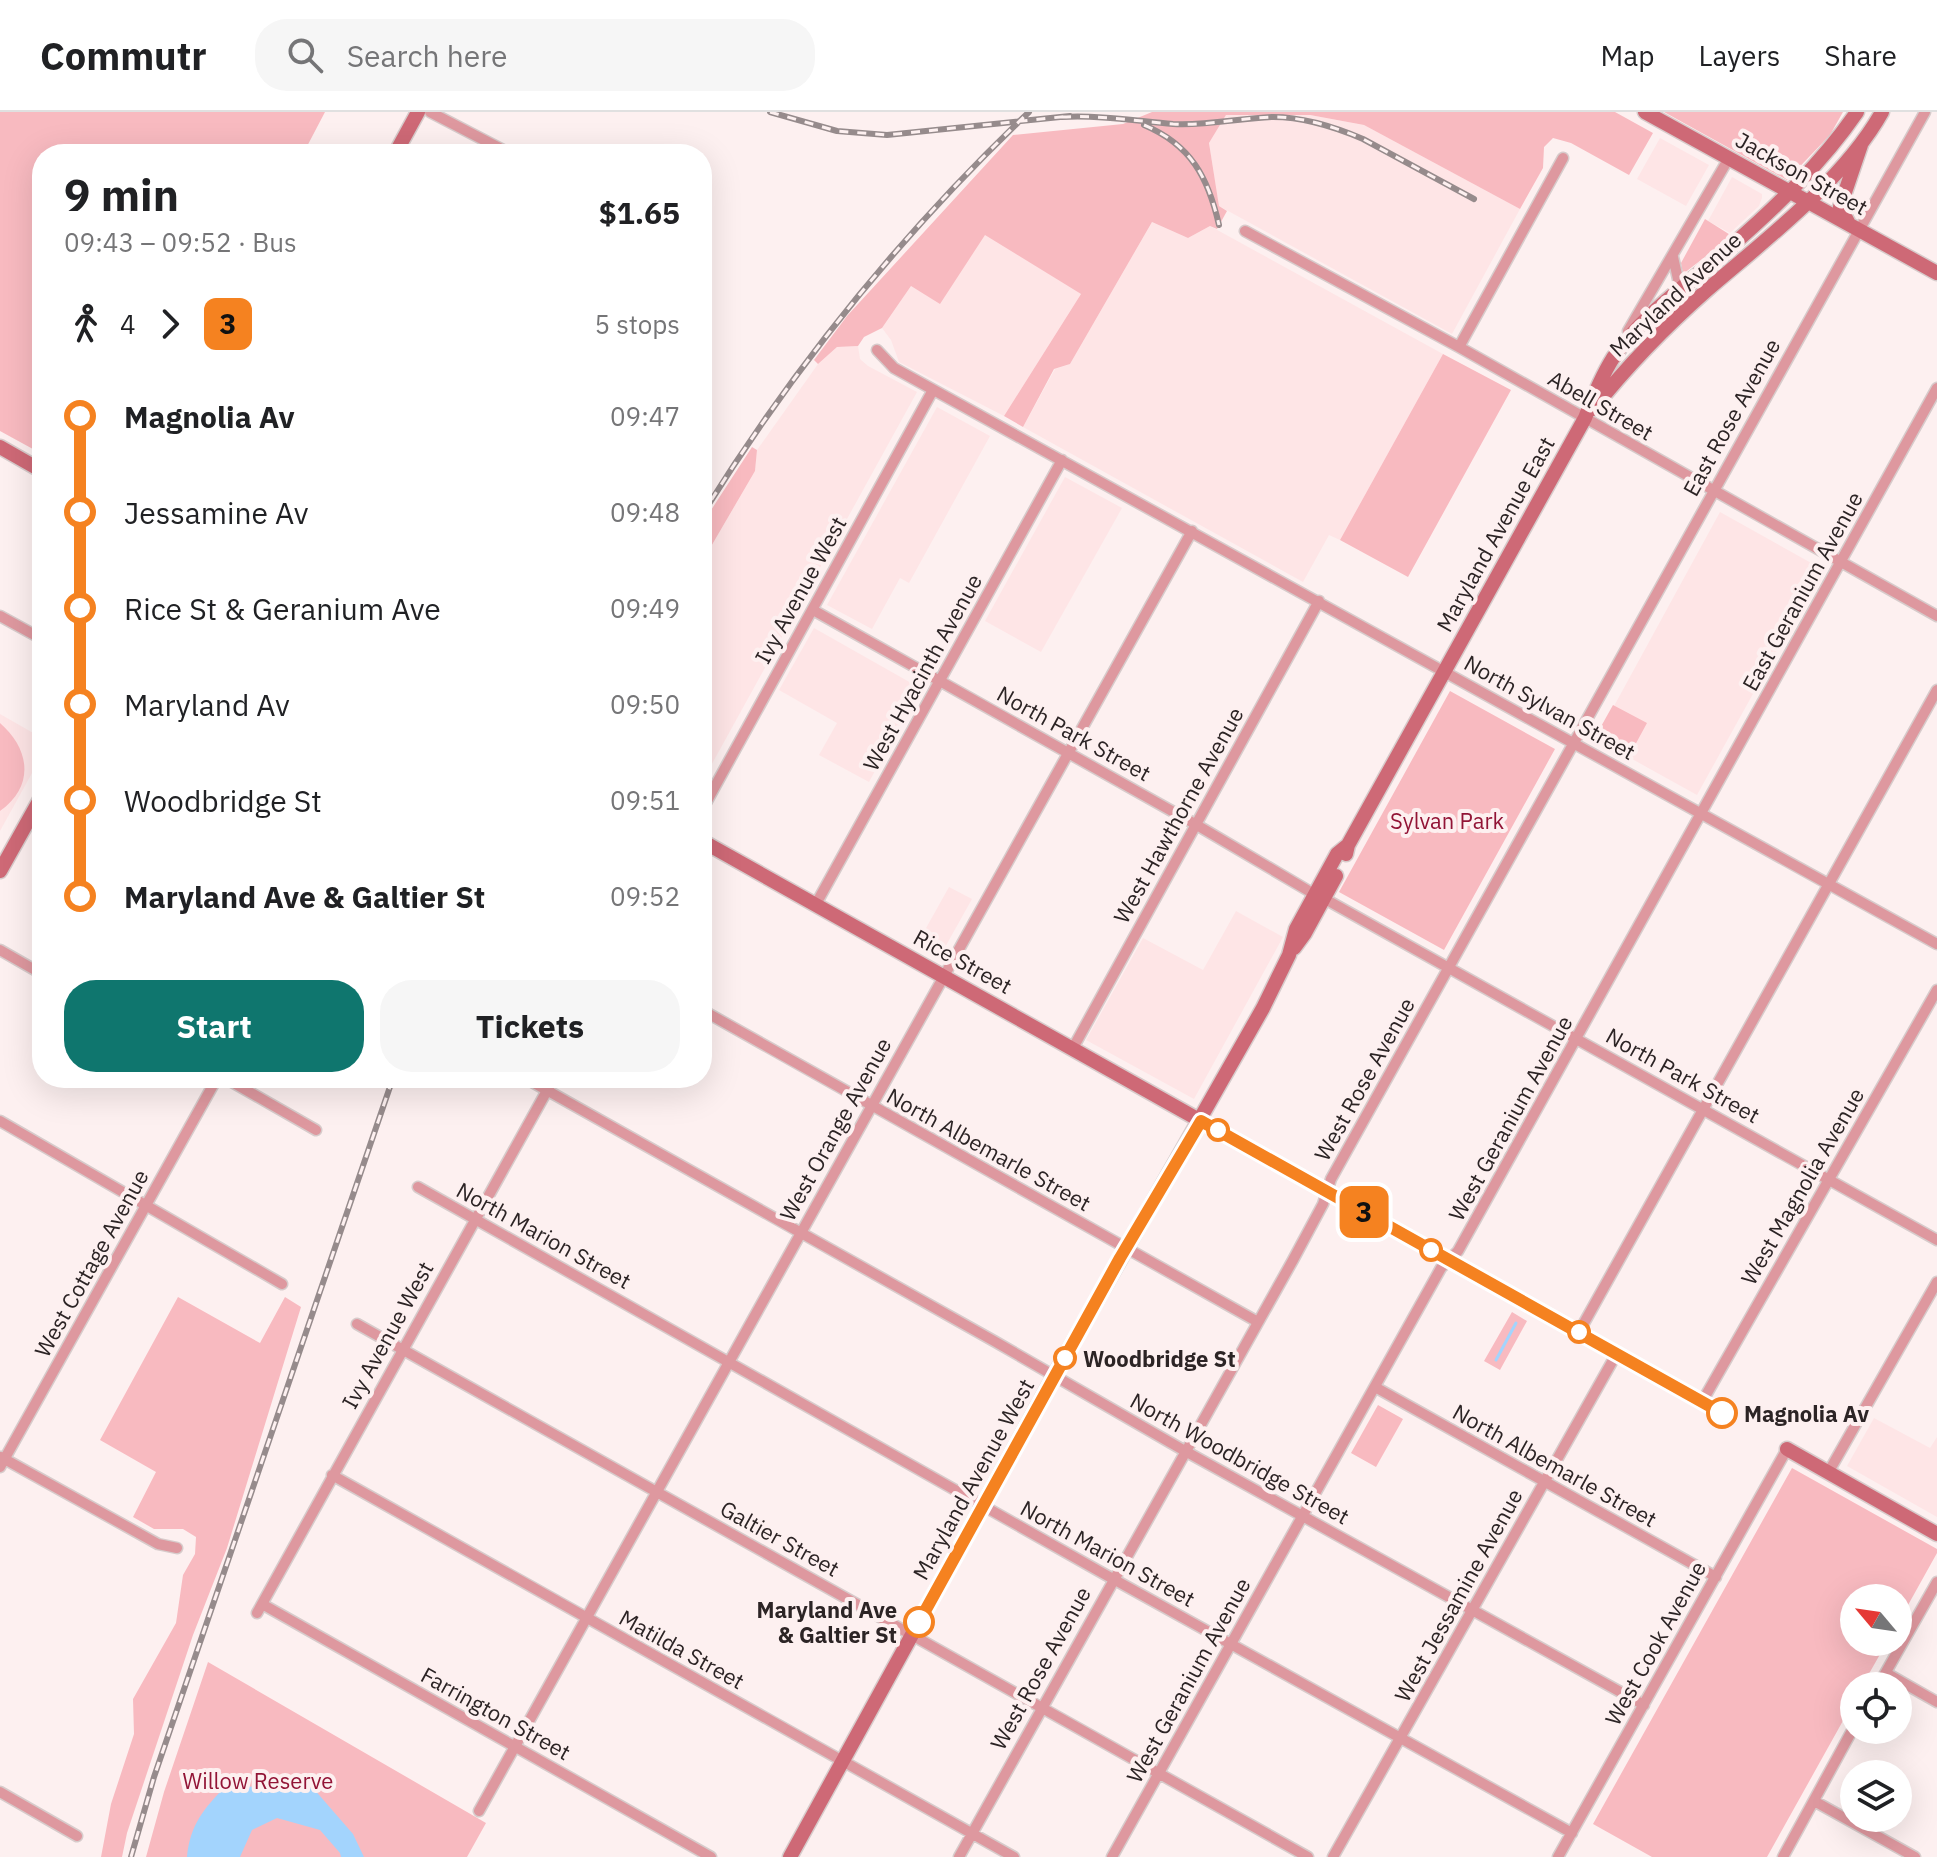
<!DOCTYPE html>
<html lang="en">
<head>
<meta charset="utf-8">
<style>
	:root { --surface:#fff; --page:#f6f6f6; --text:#202124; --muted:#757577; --line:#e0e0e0; --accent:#0f766e }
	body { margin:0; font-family:"IBM Plex Sans",sans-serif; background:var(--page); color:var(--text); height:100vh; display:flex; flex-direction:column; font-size:30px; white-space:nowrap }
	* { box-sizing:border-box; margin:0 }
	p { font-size:26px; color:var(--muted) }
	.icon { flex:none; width:44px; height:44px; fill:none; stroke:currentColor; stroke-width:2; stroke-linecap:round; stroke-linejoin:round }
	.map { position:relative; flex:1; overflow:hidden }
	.sheet { position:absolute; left:32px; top:32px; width:680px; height:944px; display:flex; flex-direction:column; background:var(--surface); border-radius:32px; box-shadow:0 8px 32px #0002 }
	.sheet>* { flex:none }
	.badge { padding:0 16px; border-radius:12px; font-size:28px; line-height:52px }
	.needle { width:52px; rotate:299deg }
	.fabs { position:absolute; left:1840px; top:1472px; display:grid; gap:16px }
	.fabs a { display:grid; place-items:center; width:72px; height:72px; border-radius:50%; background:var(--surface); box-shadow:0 8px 32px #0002; font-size:40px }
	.map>.badge { position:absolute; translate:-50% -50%; box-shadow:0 0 0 4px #fff }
	.legs { display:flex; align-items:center; gap:12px; height:88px; padding:0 32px; font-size:26px }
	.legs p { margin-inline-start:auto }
	.overview { display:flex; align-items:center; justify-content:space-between; height:136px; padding:0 32px }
	h1 { font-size:44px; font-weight:800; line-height:60px }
	.action { display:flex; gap:16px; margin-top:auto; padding:16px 32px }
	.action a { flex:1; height:92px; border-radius:32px; background:var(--accent); color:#fff; font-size:32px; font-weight:800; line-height:92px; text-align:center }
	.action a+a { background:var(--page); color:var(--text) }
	ul { padding:0 32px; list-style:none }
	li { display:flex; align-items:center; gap:28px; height:96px; font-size:30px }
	li i { display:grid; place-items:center; width:12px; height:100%; margin:0 10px; background:currentColor }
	li i::after { content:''; width:20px; height:20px; margin:-10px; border:6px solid; border-radius:50%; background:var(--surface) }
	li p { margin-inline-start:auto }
	li:first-child i { background:linear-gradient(#0000 50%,currentColor 0) }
	li:last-child i { background:linear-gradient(currentColor 50%,#0000 0) }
	header { display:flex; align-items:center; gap:48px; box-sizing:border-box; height:112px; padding:0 40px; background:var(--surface); border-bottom:2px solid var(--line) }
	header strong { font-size:38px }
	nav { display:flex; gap:44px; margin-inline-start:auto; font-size:28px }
	.search { width:560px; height:72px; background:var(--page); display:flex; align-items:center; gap:20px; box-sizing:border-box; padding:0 28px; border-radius:32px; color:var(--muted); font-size:30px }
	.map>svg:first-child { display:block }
	.built { fill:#fee5e6 }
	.green { fill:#f8bac0 }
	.water { fill:#a3d4fd }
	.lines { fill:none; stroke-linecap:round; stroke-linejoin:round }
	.stream { stroke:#a3d4fd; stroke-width:3 }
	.street-casing { stroke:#d7cbcb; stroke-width:13 }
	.secondary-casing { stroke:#d7cbcb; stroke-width:17 }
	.street { stroke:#de989f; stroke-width:10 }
	.secondary { stroke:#ce6976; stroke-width:14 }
	.rail-casing { stroke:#968b8c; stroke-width:6 }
	.rail { stroke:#fdf0f0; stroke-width:3; stroke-dasharray:9; stroke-linecap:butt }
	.line-1-casing { stroke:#fff; stroke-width:18 }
	.line-1 { stroke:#f58220; stroke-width:12 }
	.stop-1-dot { fill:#fff; stroke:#f58220; stroke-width:4 }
	.labels { text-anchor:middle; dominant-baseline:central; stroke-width:8; stroke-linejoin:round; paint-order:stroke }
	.street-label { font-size:22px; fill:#2c2425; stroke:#fdf0f0 }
	.park-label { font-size:22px; fill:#921436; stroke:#fdf0f0 }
	.stop-label { font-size:22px; font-weight:bold; fill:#2c2425; stroke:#fdf0f0; text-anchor:start }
</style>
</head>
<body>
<header>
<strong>Commutr</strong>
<div class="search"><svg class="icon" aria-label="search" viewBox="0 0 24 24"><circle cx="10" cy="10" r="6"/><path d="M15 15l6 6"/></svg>Search here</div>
<nav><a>Map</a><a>Layers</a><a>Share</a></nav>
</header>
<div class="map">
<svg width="1937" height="1745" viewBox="0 0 1937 1745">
	<rect width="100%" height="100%" fill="#fdf0f0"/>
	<!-- built -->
	<path class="built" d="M1226 3H1310L1364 13 1520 97 1452 222 1219 94 1209 31Z
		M1660 26 1709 53 1686 94 1637 67Z
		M1732 65 1762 82V86L1759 94 1730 121 1708 109Z
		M1152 110 1188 126 1210 114 1443 242 1340 428 1329 423 1303 470 1023 315 1055 257 1070 252Z
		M985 122 1081 182 1004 304 899 250 891 228 882 216 911 174 940 191Z
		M858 234 860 247 868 254 917 280 702 670V450L755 359 757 338 818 252 837 235Z
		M937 295 990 324 909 471 900 466 872 517 827 493Z
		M1065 365 1122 396 1041 540 985 509Z
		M1720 400 1822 457 1697 683 1596 627Z
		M814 516 920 576 869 670 819 643 837 611 779 578Z
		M0 602 42 626V643L0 719Z
		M949 775 972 787 939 846 916 834Z
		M1236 799 1283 825 1194 987 1086 928 1143 826 1203 858Z
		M1874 1306 1930 1336 1937 1325V1405L1847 1354Z"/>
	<!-- green -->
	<path class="green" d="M0 0H325L303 42H42V342L0 319Z
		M1152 0H1615L1653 21 1629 63 1571 31 1553 26 1544 35 1543 56 1520 97 1364 13 1310 3H1226L1209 31 1219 94 1227 99 1217 117 1210 114 1188 126 1152 110 1070 252 1054 257 1023 315 1004 304 1081 182 985 123 940 192 911 174 882 216 864 225 858 234 837 235 818 252 814 248 847 204 1013 23 1123 12Z
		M1664 0H1843L1830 23 1787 68Z
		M1705 107 1732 124 1683 162 1681 151Z
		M1443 242 1511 278 1408 465 1340 428Z
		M752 335 757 338 755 359 702 450V412Z
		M1450 579 1555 637 1444 838 1339 780Z
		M1613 593 1647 611 1628 646 1594 627Z
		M0 611C30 637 35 674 0 699Z
		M178 1185 260 1231 285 1185 301 1195 227 1436 193 1523 127 1721 122 1745H101L111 1692 134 1622 133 1587 176 1511 183 1463 195 1442 196 1425 183 1417H154L133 1405 156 1360 100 1328Z
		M1512 1200 1527 1209 1500 1258 1484 1249Z
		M1378 1293 1403 1307 1376 1355 1351 1341Z
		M1792 1356 1937 1437V1441L1898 1511V1486H1854V1530H1887L1862 1574H1854V1589L1767 1745H1652L1593 1712Z
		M208 1550 486 1711 467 1745H146L164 1680Z"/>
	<!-- water -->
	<path class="water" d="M226 1674 313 1676 353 1722 364 1745H341L340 1741 320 1718 277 1706 252 1718 240 1745H187C190 1713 204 1696 226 1674Z"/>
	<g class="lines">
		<!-- stream -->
		<path class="stream" d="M1496 1248 1516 1211"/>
		<!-- street casing -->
		<g class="street-casing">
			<path id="street" d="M430 0 511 42
				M1245 119 1459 235 1937 504
				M1673 145 1685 198
				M1628 219 1729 46
				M1459 235 1563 46
				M877 238 894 256 1937 832
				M813 498 1195 712 1314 782
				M0 504 42 527
				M702 698 933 278
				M1325 787 1937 1128
				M816 792 1062 348
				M0 838 42 862
				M702 898 1258 1210
				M1073 936 1319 489
				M225 966 316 1018
				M525 966 994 1229 1185 1339 1644 1593
				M0 1009 282 1172
				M418 1075 1106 1463 1572 1721
				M357 1212 1308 1745
				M1579 1220 1937 578
				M1375 1275 1716 1465
				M1702 1290 1937 878
				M1 1345 158 1432 177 1436
				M0 1355 217 966
				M1828 1361 1937 1170
				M332 1363 1014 1745
				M262 1492 711 1745
				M257 1501 554 966
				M1886 1561 1937 1590
				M1878 1574 1937 1470
				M0 1680 77 1724
				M1814 1689 1915 1745
				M479 1699 1192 419
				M959 1745 1293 1148 1323 1092 1331 1067 1925 0
				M1112 1745 1441 1156 1458 1139 1937 276
				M1333 1745 1617 1241
				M1558 1745 1787 1337
				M1783 1745 1854 1615"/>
		</g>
		<!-- secondary casing -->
		<g class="secondary-casing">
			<path id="secondary" d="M1645 0 1937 161
				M395 42 418 0
				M1848 110 1840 95 1861 33
				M1593 297C1628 253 1665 215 1707 178 1765 128 1844 68 1882 0
				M0 335 42 359
				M702 729 1201 1009
				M1346 742 1348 733 1585 306C1593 285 1601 265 1613 246 1643 201 1689 172 1728 137 1775 96 1822 51 1857 0
				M0 759 42 684
				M1294 836 1305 821 1336 764
				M1787 1337 1937 1422
				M790 1745 1059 1255 1263 896 1289 843 1296 817 1337 742 1348 733"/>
		</g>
		<!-- street -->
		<use href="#street" class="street"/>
		<!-- secondary -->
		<use href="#secondary" class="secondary"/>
		<!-- rail casing -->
		<g class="rail-casing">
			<path id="rail" d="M770 0 837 19 887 23 1070 4
				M1062 5C1100 3 1136 9 1173 12 1207 14 1240 6 1273 5 1304 5 1335 15 1363 27L1474 87
				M1144 13C1191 33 1208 65 1219 113
				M702 403C793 256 903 120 1029 0
				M131 1745 154 1665 393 966"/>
		</g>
		<!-- rail -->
		<use href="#rail" class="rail"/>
	</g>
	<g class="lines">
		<!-- line-1 casing -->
		<g class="line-1-casing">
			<path id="line-1" d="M919 1510 1120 1146 1201 1009 1722 1301"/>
		</g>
		<!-- line-1 -->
		<use href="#line-1" class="line-1"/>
	</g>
	<!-- markers -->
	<g class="stop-1-dot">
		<circle cx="1218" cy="1018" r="10"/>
		<circle cx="1431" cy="1138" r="10"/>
		<circle cx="1579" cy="1220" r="10"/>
		<circle cx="1065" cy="1246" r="10"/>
		<circle cx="1722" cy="1301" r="14"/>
		<circle cx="919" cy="1510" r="14"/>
	</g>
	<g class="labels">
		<!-- street labels -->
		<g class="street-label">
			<text transform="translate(1802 61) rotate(29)">Jackson Street</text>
			<text transform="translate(1675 182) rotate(-43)">Maryland Avenue</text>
			<text transform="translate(1601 293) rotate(30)">Abell Street</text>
			<text transform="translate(1731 305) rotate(-61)">East Rose Avenue</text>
			<text transform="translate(1495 422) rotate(-61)">Maryland Avenue East</text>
			<text transform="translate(800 478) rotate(-61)">Ivy Avenue West</text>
			<text transform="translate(1802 479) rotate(-61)">East Geranium Avenue</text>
			<text transform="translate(922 560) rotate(-61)">West Hyacinth Avenue</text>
			<text transform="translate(1550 595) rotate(29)">North Sylvan Street</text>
			<text transform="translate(1074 621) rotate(29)">North Park Street</text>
			<text transform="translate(1178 703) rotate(-61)">West Hawthorne Avenue</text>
			<text transform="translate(963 849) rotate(29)">Rice Street</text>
			<text transform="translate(1683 963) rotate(29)">North Park Street</text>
			<text transform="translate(1364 967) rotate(-61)">West Rose Avenue</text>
			<text transform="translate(1510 1006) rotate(-61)">West Geranium Avenue</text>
			<text transform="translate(835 1017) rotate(-61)">West Orange Avenue</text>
			<text transform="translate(989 1037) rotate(29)">North Albemarle Street</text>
			<text transform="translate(1802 1074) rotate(-60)">West Magnolia Avenue</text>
			<text transform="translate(544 1123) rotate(29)">North Marion Street</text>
			<text transform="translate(91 1151) rotate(-61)">West Cottage Avenue</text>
			<text transform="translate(387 1223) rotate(-61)">Ivy Avenue West</text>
			<text transform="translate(1240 1346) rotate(29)">North Woodbridge Street</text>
			<text transform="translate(1555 1353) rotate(29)">North Albemarle Street</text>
			<text transform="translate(973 1367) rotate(-61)">Maryland Avenue West</text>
			<text transform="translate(780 1426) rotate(29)">Galtier Street</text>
			<text transform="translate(1108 1441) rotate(29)">North Marion Street</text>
			<text transform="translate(1458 1483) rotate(-61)">West Jessamine Avenue</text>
			<text transform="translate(1655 1531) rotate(-61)">West Cook Avenue</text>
			<text transform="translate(682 1537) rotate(29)">Matilda Street</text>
			<text transform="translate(1040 1556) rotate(-61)">West Rose Avenue</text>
			<text transform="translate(1188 1568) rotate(-61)">West Geranium Avenue</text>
			<text transform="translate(496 1601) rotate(29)">Farrington Street</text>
		</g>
		<!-- park labels -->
		<g class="park-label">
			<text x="1447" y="708">Sylvan Park</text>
			<text x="258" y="1668">Willow Reserve</text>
		</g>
		<!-- stop labels -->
		<g class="stop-label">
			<text x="1083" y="1246">Woodbridge St</text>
			<text x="1744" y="1301">Magnolia Av</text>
			<text x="897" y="1497" text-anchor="end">Maryland Ave<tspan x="897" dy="25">&amp; Galtier St</tspan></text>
		</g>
	</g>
</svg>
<div class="fabs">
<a><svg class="needle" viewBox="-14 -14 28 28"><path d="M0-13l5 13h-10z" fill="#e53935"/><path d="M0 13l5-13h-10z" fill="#757577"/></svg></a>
<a><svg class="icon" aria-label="locate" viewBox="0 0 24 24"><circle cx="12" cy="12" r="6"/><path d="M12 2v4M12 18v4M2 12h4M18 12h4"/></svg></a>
<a><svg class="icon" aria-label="layers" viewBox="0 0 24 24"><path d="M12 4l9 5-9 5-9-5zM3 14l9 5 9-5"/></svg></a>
</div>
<b class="badge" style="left:1364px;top:1100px;background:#f58220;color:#111">3</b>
<section class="sheet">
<div class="overview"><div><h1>9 min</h1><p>09:43 – 09:52 · Bus</p></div><b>$1.65</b></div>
<div class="legs"><svg class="icon" aria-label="walk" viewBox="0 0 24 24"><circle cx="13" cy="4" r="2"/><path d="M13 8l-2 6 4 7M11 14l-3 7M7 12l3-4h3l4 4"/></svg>4<svg class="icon" aria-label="forward" viewBox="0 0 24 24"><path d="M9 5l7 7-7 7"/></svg><b class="badge" style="background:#f58220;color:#111">3</b><p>5 stops</p></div>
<ul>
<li><i style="color:#f58220"></i><b>Magnolia Av</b><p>09:47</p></li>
<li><i style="color:#f58220"></i><span>Jessamine Av</span><p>09:48</p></li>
<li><i style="color:#f58220"></i><span>Rice St &amp; Geranium Ave</span><p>09:49</p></li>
<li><i style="color:#f58220"></i><span>Maryland Av</span><p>09:50</p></li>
<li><i style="color:#f58220"></i><span>Woodbridge St</span><p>09:51</p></li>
<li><i style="color:#f58220"></i><b>Maryland Ave &amp; Galtier St</b><p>09:52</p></li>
</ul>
<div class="action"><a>Start</a><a>Tickets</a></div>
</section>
</div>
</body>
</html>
